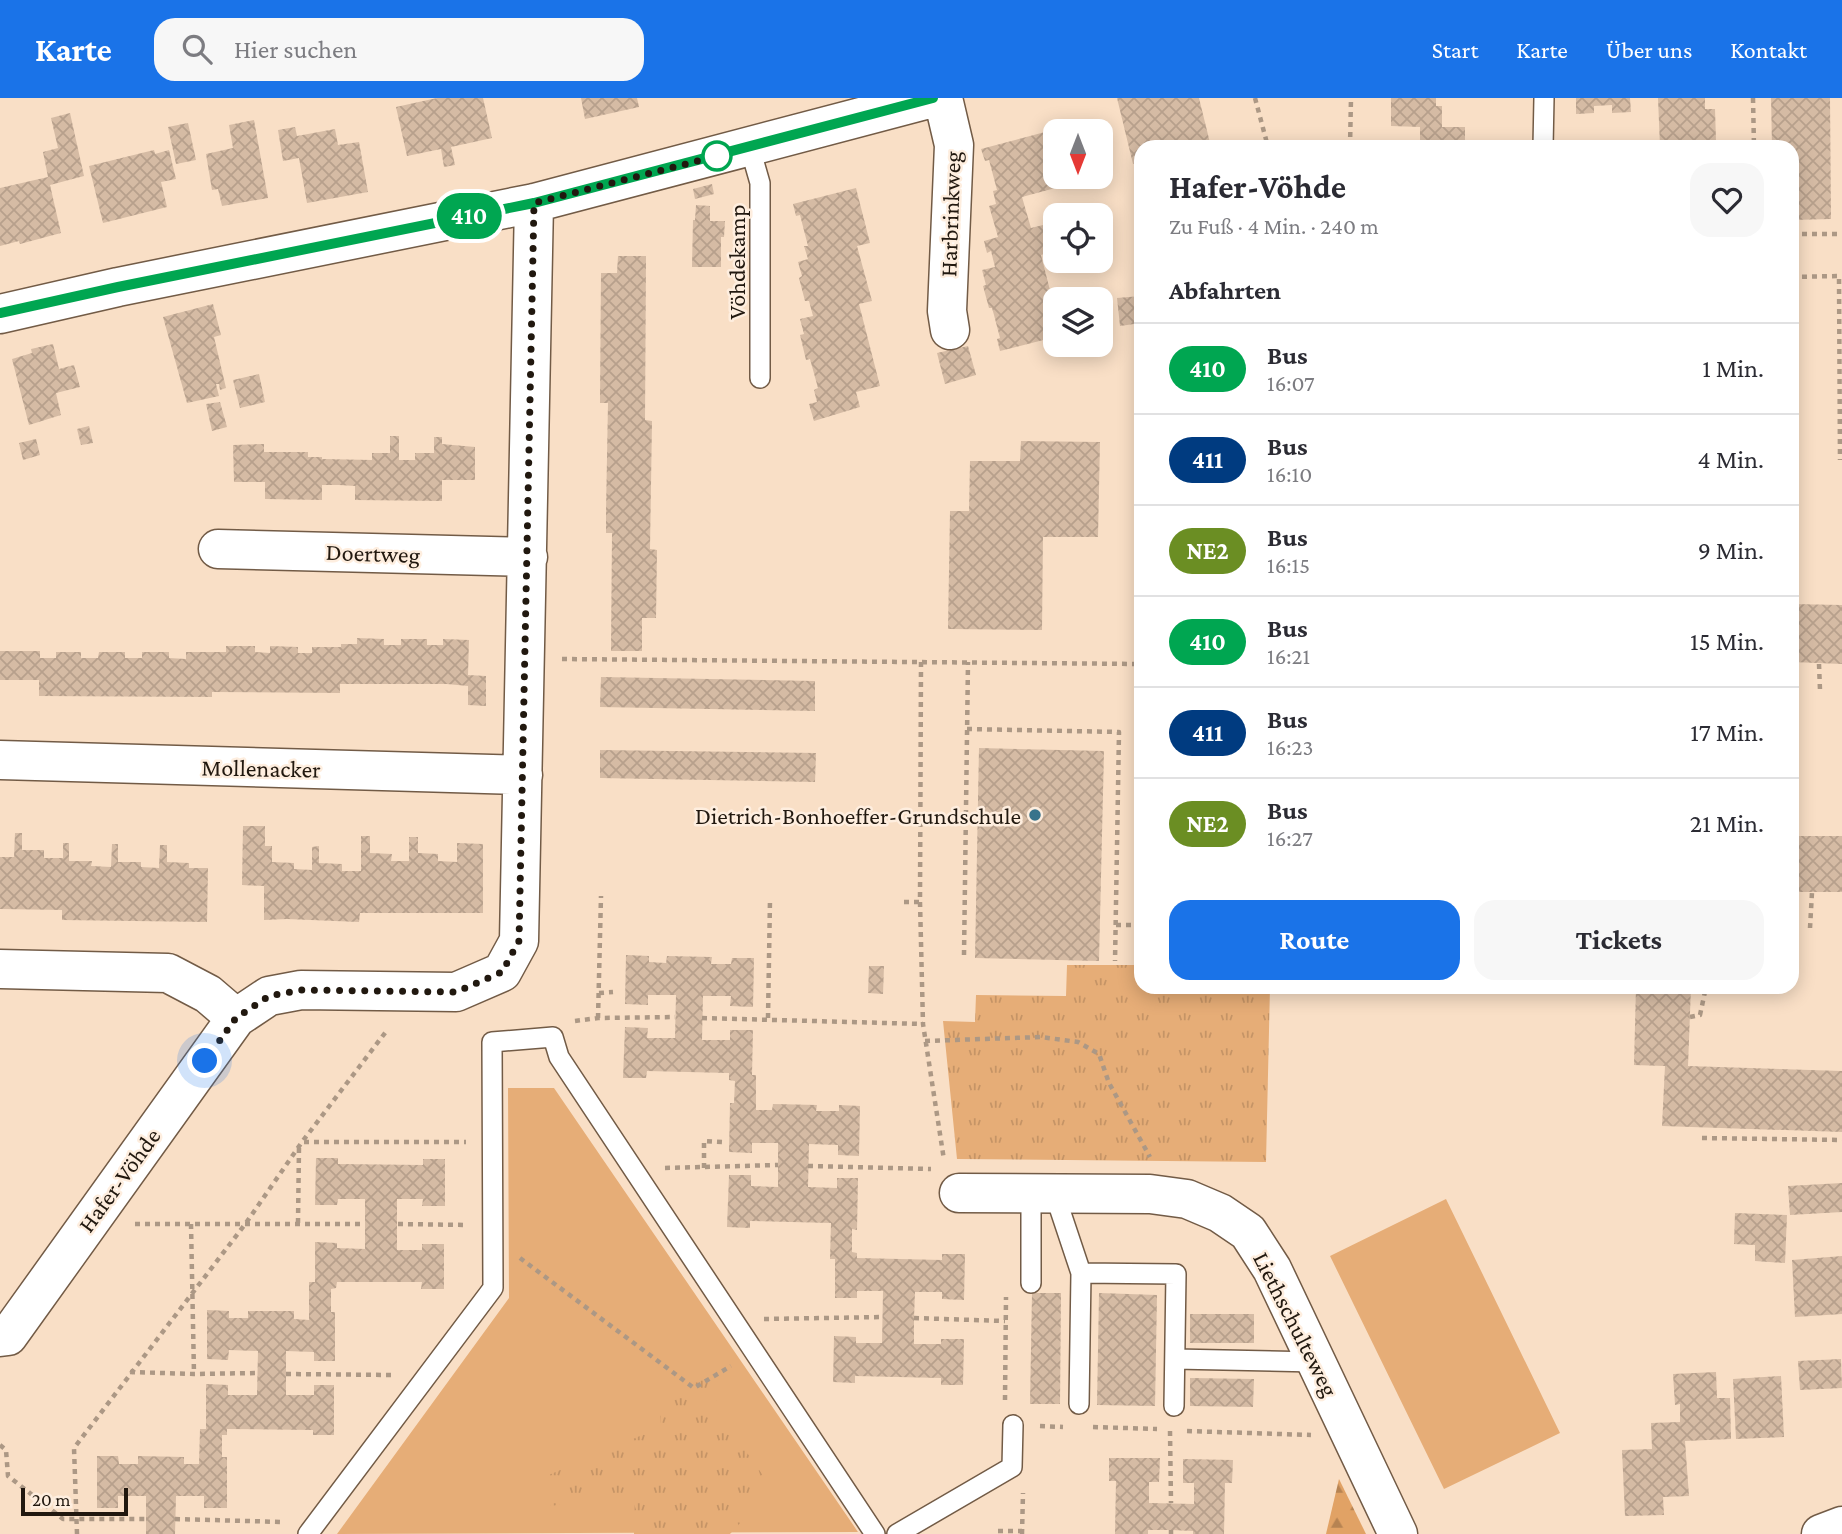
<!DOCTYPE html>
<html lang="de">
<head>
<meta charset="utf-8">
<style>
	:root { --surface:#fff; --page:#f7f7f7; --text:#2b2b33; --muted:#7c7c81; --line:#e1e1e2; --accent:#1a73e8 }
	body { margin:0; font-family:"Crimson Pro",serif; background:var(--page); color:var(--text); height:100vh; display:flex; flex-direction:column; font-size:26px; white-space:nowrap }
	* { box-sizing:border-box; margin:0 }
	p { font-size:23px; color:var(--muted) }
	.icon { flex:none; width:38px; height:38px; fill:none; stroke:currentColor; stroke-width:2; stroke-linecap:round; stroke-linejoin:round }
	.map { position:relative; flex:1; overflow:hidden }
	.drawer { position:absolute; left:1134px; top:42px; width:665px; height:854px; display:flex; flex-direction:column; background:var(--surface); border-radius:21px; box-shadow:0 4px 18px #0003 }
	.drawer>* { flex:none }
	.badge { padding:0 14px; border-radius:23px; font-size:24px; line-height:46px }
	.needle { width:46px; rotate:180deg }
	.tools { position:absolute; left:1043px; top:21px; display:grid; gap:14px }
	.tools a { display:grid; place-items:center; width:70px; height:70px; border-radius:14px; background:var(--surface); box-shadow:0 4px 18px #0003; font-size:35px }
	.scale { position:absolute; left:21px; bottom:18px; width:107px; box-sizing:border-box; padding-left:7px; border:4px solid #21180f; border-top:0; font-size:19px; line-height:24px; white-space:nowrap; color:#21180f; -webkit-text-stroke:5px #feeedf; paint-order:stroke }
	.you { position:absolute; width:35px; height:35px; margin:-18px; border:5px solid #fff; border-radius:50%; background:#1a73e8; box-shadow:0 0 0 10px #1a73e833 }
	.map>.badge { position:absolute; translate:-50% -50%; box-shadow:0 0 0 4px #fff }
	h2 { padding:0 35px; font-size:26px; line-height:63px }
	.round { display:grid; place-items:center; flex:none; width:74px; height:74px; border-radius:21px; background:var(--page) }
	.head { display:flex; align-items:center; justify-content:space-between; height:119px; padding:0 35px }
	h1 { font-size:33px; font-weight:700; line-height:52px }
	.action { display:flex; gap:14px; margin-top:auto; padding:14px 35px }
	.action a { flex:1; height:80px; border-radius:21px; background:var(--accent); color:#fff; font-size:28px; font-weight:700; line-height:80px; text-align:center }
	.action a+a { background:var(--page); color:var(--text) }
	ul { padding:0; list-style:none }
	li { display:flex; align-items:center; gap:21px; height:91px; padding:0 35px; border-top:2px solid var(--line) }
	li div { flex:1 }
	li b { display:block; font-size:26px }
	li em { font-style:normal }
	li .badge { min-width:77px; font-weight:700; text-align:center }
	header { display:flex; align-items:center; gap:42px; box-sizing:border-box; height:98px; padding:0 35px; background:var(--accent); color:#fff }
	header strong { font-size:33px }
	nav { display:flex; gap:38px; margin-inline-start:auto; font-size:24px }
	.search { width:490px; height:63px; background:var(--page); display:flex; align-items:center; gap:18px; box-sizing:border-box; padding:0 24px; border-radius:21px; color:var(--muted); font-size:26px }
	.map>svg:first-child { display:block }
	.grass { fill:#e6ad77 }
	.forest { fill:url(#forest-firs) }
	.park { fill:url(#park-tufts) }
	.building { fill:url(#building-cross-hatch) }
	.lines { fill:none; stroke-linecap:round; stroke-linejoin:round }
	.service-casing { stroke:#725b46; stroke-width:22 }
	.minor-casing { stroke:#725b46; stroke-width:41 }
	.path { stroke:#ac9885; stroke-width:4.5; stroke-dasharray:5 5; stroke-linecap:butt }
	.service { stroke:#fff; stroke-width:19 }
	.minor { stroke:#fff; stroke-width:38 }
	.line-casing { stroke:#fff; stroke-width:16 }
	.line { stroke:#00a651; stroke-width:10 }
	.walk { stroke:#21180f; stroke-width:7; stroke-dasharray:0 12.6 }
	.stop-dot { fill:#fff; stroke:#00a651; stroke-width:3.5 }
	.poi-dot { fill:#38738b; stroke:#feeedf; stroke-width:2.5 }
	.labels { text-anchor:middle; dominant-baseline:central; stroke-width:5; stroke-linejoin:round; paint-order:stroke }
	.street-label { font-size:24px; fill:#21180f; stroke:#feeedf }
	.poi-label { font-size:24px; fill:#21180f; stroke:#feeedf; text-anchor:end }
</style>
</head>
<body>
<header>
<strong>Karte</strong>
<div class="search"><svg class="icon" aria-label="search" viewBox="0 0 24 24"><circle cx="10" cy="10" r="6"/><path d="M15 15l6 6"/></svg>Hier suchen</div>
<nav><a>Start</a><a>Karte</a><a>Über uns</a><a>Kontakt</a></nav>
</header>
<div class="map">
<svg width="1842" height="1436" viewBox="0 0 1842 1436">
	<defs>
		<pattern id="forest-firs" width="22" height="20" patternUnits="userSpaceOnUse" patternTransform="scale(1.75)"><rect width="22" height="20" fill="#e1a265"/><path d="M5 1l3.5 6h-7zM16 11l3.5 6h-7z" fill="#b68352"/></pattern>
		<pattern id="park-tufts" width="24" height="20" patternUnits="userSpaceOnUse" patternTransform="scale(1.75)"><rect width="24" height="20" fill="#e6ad77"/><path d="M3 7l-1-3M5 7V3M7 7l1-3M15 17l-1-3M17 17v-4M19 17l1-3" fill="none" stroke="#c59466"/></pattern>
		<pattern id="building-cross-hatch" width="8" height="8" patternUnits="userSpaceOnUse" patternTransform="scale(1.75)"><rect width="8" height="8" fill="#d5bba4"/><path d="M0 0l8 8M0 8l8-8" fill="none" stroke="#b7a08c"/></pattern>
	</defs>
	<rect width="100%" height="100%" fill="#f9dfc6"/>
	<!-- grass -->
	<path class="grass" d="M508 990H554L858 1434 337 1436 509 1200Z
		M1446 1101 1560 1335 1444 1391 1330 1158Z"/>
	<!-- forest -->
	<path class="forest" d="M1339 1381 1366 1436H1326Z"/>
	<!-- park -->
	<path class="park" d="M1067 867H1141V889H1270L1266 1064 957 1061 943 923 975 924 976 897 1066 898Z
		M709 1281H717L715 1333 733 1335 762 1376 757 1407 730 1436H634L635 1394 551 1408 544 1379 661 1329 660 1310 666 1300 684 1283Z"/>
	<!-- building -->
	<path class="building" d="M437 0H483L492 40 451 49 455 67 444 69 441 51 407 58 396 9Z
		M581 0H637L639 9 585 21Z
		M1117 0H1199L1211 49H1141V83H1139L1138 66H1133Z
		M1391 0H1436V8H1442V29H1465V49H1420V29L1391 28Z
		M1576 0H1630L1631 14 1612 15V7L1594 8V15L1576 16Z
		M1658 0H1705V11H1715L1716 43 1686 44V49H1660Z
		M1771 0H1830L1831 121 1792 122V49H1772Z
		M70 15 84 78 50 87 61 135 20 146 19 143 0 148V90L48 79 43 54 58 50 51 20Z
		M254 22 268 100 222 108 218 91 212 92 206 56 233 50 229 27Z
		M188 25 196 62 176 66 168 29Z
		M295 29 297 38 335 31 338 47 359 44 368 94 307 105 299 60 283 63 278 32Z
		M1045 34 1059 89 1022 99 1031 130 1047 126 1054 153 1041 157 1055 212V239L1000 253 997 241 1000 240 994 217 992 210H989L983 188 986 187 982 172 995 169 991 153 987 155 984 143 998 139 989 108 996 106 993 93 997 92 989 62 985 63 981 51Z
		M154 52 155 56 169 52 176 81 161 84 167 109 103 125 89 68Z
		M712 86 714 96 695 101 693 91Z
		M856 90 870 145 857 148 872 203 859 206 880 288 856 294 860 309 814 323 809 306 817 304 814 292 818 290 810 261 806 262 800 237 804 236 800 221 813 218 809 203H805L799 180 802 178 798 164 808 161 804 148H808L800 117 796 118 793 106Z
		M696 107 710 108V123H725L724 139H721V169H692L693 122H695Z
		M618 158H646L645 322 652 323 650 451 657 452 656 520H642V553H611L612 435H606V414L608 305H600L601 175H617Z
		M1141 198V225L1120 228 1117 200Z
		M213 206 221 237 214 239 226 290 220 292 219 286H216L219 298 187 305 163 219Z
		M53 246 59 271 74 267 80 289 56 295 61 317 29 327 12 261 32 255 31 251Z
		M968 248 976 277 945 286 937 255Z
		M259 276 265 304 240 310 233 282Z
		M220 304 227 329 212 333 206 306Z
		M89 328 93 345 81 347 77 331Z
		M390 338H399V362H415V355H434V339H442V346L475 349V382H442V403L355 402V388L339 387H322V402L265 401V384H234L233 347 264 346V354H308V359H322V361L372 362V355H390Z
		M36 341 40 357 23 362 19 345Z
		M1021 343 1100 344 1098 439H1043L1042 532 948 531 950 413H969L970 363H1020Z
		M1792 506 1842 507V566L1792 564Z
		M357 540 384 541V547H401V541H427V547H443V541L469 542 468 577 486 578V608L468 607V588L447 586H340V595L212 594V599L39 598V582H0V553H40V560H56V554H81V560H98L99 554H125V560H142V554H169V560L186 561V554H226V548H255V554L270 555V548L298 549V555H312V549H341V546H357Z
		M601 579 815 583V613L600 609Z
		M979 650 1104 653 1099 863 975 860Z
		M600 652 816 655 815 684 600 680Z
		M243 728H265V748H272V764L294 765V771L312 772V749L319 748V765L342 766V773H361V738H370V755L392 756 391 763H409V739H418V755L438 756V763L457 764V745L483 746V815H360L359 824 287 821 264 822V788L242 787Z
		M15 735H22V752H44V760H63V745H69V763H92L91 768 111 769 112 746H118V764H141V769L159 770 160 747H167V764L189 765V770H208L207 824 62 822V812L0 811V759H14Z
		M1792 738H1842V794H1792Z
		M626 857 649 858V864L666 865 667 858 712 859 711 866H731L732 860H754L753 909 730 908 731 898H703L702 942H730V932H753L752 977H756V1012H772L773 1006 817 1007 816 1013H839V1007L860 1008 859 1058 838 1057V1047L809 1046 808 1089 837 1090V1080H858L857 1132 852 1131V1154L857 1155V1160L942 1162V1156H965L964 1202 942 1201V1194H915L914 1220V1246H941V1241H964L963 1287H941V1280L855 1278V1285L833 1284 834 1238 856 1239V1245H882L883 1193H857V1200H835V1161H830L831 1125 750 1123V1130L727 1129 729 1077H751V1088L778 1089V1045H752V1055L729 1054 730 1005H734L735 983 729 982V975L647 973 646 980H623L625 929 648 930 647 940H675L676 897H648V907L625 906Z
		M869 868H884L883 896 868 895Z
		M1636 889H1691L1688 968 1842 973V1034L1662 1028 1665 968 1634 967Z
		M316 1060H338V1066L423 1067V1061H445V1108H422L423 1101H397V1152H422V1146H444V1191H421L422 1184H337L336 1190 331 1191V1214H335V1263H314V1254L286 1253V1297H314V1287H334V1337H313V1332L227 1331V1337H222V1359H227V1410H204V1398H176L175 1436H146V1398H118V1410H97V1358H118L119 1366H138V1358L184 1359V1366H199L200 1331H206V1286L228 1287V1297H257L258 1253 229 1252 228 1262 207 1261V1212L229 1213V1220H248V1213H294V1221L309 1222V1184H315V1144L337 1145V1150L365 1151V1101H338L337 1107H315Z
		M1842 1085V1114L1790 1117 1788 1088Z
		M1735 1115 1787 1117 1785 1165 1755 1163V1147L1734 1146Z
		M1842 1158V1216L1795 1219 1792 1162Z
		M1032 1195H1061L1060 1306H1030Z
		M1099 1195 1157 1197 1155 1308 1097 1307Z
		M1190 1216H1254V1245H1190Z
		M1841 1261 1842 1290 1800 1292 1798 1263Z
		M1716 1274 1717 1300H1730L1731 1341 1685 1343 1689 1398 1663 1399 1664 1417 1625 1418 1622 1352 1652 1351 1651 1325 1680 1324V1306L1675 1307 1673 1276Z
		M1781 1278 1784 1339 1736 1341 1733 1281Z
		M1190 1280 1254 1281 1253 1309 1190 1308Z
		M1109 1360H1160L1159 1384H1149V1405L1194 1406V1385H1183V1361L1233 1362 1232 1385H1225L1224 1436H1193V1433L1171 1432H1148V1436H1115L1116 1383H1109Z"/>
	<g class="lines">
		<!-- service casing -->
		<g class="service-casing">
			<path id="service" d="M1543 49 1544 0
				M750 50 760 85V280
				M1031 1097V1185
				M1055 1097 1081 1175
				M1175 1261 1316 1264
				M1079 1306 1081 1175 1176 1176 1174 1308
				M308 1436 493 1190 492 944 553 939 559 959 875 1436
				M897 1436 1012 1369 1013 1327"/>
		</g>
		<!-- minor casing -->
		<g class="minor-casing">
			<path id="minor" d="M943 0 954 47 947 213 950 232
				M0 216 118 189 534 105 933 0
				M218 451 528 459
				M0 662 523 677
				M0 871 168 875 208 896 236 920
				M959 1095 1150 1096 1187 1101 1220 1115 1248 1134 1272 1171 1398 1436
				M0 1239 8 1238 236 920 269 898 301 892 456 894 502 874 519 843 534 105
				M1821 1436 1842 1428"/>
		</g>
		<!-- path -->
		<path class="path" d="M1255 0 1268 49
			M1753 0 1754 49
			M1350 49 1351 0
			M1792 136H1842
			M1792 179 1839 178 1840 362
			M562 561 1141 566
			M921 564 920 804 923 926 944 1062
			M1819 566 1820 592
			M967 631 1119 634 1115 863
			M904 804H920
			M1116 827H1141
			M1810 830 1812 794
			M964 857 968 564
			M599 895 613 894
			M1690 919 1700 917 1706 889
			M598 920 601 798
			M702 920 923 926
			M768 920 770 802
			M575 923 598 920 675 919
			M925 943 1041 939 1078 944 1099 956 1109 985 1150 1059
			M1702 1040 1842 1042
			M304 1044H466
			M808 1068 931 1071
			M665 1070 778 1067
			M704 1070V1043L722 1044
			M298 1125 299 1049
			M135 1126H365
			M191 1126 194 1276
			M398 1126 467 1127
			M520 1160 694 1290 731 1268
			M914 1220 1005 1223
			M764 1221 882 1219
			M130 1274 194 1276 258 1275
			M286 1276 394 1277
			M1005 1302 1006 1199
			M1040 1328 1063 1329
			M1093 1329 1157 1331
			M1170 1333 1171 1405
			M1187 1333 1311 1337
			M0 1347 6 1352 8 1378 63 1421H146
			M175 1421 283 1424
			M998 1433H1022
			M77 1436 74 1350 246 1125 302 1044 388 931
			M1022 1436 1023 1395
			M1171 1436V1432"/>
		<!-- service -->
		<use href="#service" class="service"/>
		<!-- minor -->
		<use href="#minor" class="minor"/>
	</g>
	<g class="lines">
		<!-- line casing -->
		<g class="line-casing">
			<path id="line" d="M0 215 118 189 534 105 933 0"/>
		</g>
		<!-- line -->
		<use href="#line" class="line"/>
		<!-- walk -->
		<path class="walk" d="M205 963 236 920 269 898 301 892 456 894 502 874 519 843 534 105 717 58"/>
	</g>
	<!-- markers -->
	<circle class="stop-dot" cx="717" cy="58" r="14"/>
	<circle class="poi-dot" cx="1035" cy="717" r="7"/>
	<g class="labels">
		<!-- street labels -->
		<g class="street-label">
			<text transform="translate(950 116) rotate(-88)">Harbrinkweg</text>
			<text transform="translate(736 164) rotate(-90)">Vöhdekamp</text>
			<text transform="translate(373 455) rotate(2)">Doertweg</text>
			<text transform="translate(261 670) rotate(1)">Mollenacker</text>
			<text transform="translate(119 1082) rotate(-54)">Hafer-Vöhde</text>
			<text transform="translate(1296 1226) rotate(63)">Liethschulteweg</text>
		</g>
		<!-- poi labels -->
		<g class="poi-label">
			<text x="1021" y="717">Dietrich-Bonhoeffer-Grundschule</text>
		</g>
	</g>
</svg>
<div class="tools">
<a><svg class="needle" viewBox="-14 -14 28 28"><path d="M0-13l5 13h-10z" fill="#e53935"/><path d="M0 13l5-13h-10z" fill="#7c7c81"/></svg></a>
<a><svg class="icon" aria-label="locate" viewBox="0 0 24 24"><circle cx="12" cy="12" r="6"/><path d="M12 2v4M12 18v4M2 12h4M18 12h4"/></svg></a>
<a><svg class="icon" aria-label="layers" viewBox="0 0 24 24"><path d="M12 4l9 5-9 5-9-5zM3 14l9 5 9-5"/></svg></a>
</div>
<div class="scale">20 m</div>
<div class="you" style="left:205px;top:963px"></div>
<b class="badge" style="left:469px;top:118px;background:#00a651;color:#fff">410</b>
<section class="drawer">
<div class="head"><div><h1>Hafer-Vöhde</h1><p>Zu Fuß · 4 Min. · 240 m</p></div><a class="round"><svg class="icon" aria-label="heart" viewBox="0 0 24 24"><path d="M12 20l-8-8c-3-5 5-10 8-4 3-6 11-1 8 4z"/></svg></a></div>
<h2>Abfahrten</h2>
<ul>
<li><span class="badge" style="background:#00a651;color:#fff">410</span><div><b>Bus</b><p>16:07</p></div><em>1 Min.</em></li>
<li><span class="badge" style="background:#003b80;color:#fff">411</span><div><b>Bus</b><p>16:10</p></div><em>4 Min.</em></li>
<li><span class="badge" style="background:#6b8e23;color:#fff">NE2</span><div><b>Bus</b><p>16:15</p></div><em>9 Min.</em></li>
<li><span class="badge" style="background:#00a651;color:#fff">410</span><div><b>Bus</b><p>16:21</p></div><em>15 Min.</em></li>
<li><span class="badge" style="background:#003b80;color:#fff">411</span><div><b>Bus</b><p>16:23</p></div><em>17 Min.</em></li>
<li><span class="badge" style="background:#6b8e23;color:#fff">NE2</span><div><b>Bus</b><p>16:27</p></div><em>21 Min.</em></li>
</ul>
<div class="action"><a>Route</a><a>Tickets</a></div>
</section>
</div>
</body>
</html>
